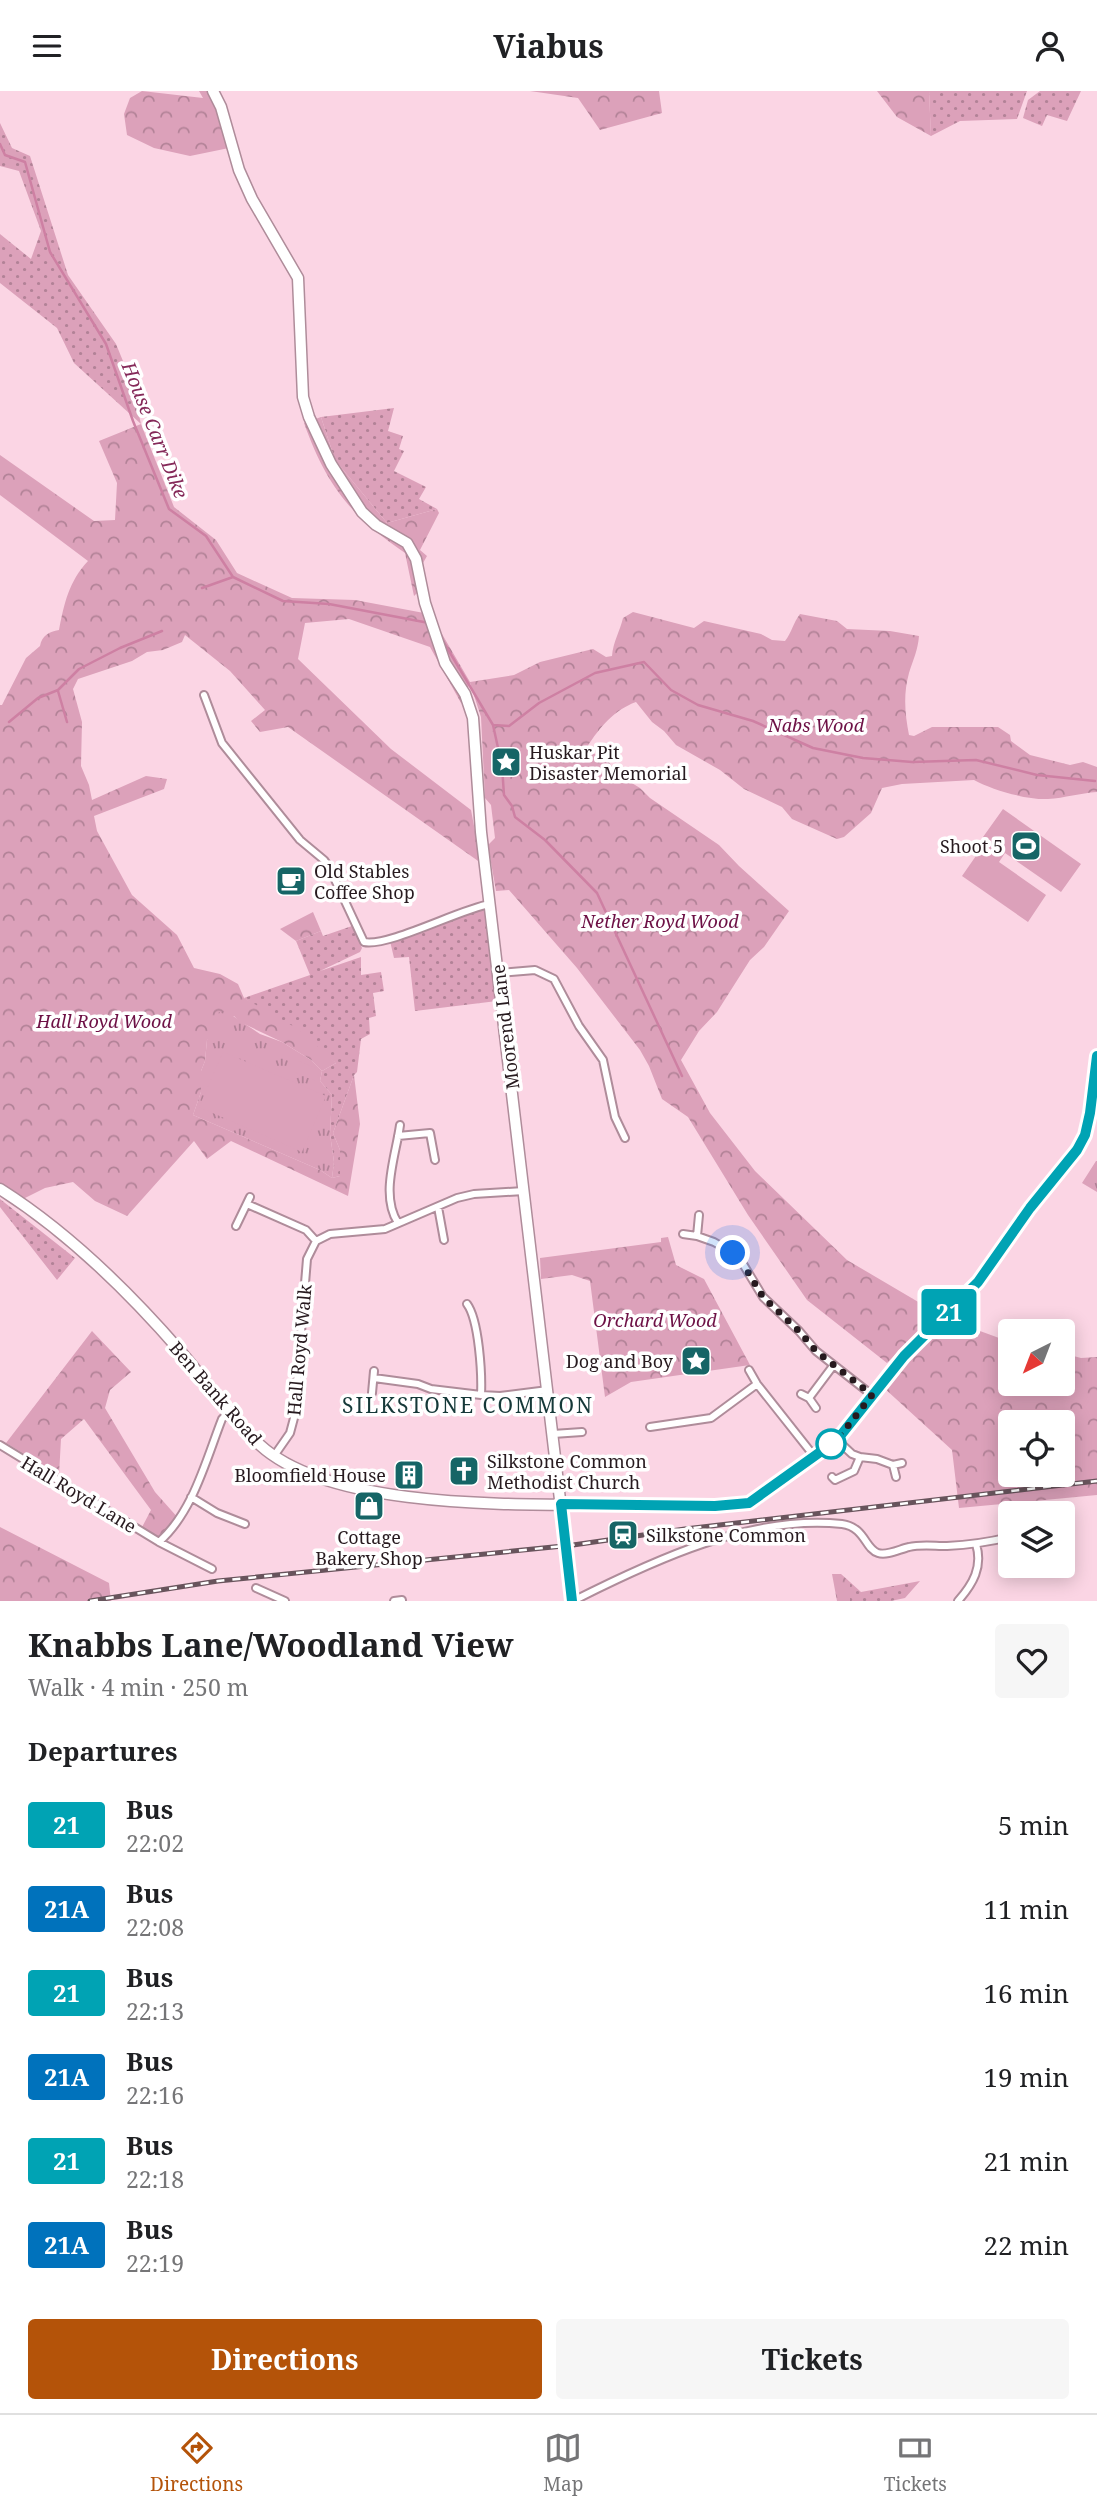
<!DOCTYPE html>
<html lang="en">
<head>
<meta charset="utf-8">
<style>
	:root { --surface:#fff; --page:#f6f6f6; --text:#202124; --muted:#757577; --line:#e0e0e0; --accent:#b45309 }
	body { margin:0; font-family:"Noto Serif",serif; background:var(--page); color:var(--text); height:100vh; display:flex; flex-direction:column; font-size:26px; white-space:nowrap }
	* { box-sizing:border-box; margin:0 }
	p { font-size:23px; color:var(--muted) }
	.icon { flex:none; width:38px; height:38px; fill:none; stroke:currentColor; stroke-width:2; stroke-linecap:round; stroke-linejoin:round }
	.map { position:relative; height:1510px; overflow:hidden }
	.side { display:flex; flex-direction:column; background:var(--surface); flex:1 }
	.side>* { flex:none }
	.badge { padding:0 14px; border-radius:5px; font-size:24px; line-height:46px }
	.needle { width:46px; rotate:222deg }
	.controls { position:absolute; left:998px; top:1228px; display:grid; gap:14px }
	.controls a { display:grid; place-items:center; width:77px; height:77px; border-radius:7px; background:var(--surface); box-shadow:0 4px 18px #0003; font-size:35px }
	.you { position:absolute; width:35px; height:35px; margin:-18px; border:5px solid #fff; border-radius:50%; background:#1a73e8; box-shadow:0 0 0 10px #1a73e833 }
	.map>.badge { position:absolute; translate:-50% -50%; box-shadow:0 0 0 4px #fff }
	h2 { padding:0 28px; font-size:26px; line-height:63px }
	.round { display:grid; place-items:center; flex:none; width:74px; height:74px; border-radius:7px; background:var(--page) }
	.headline { display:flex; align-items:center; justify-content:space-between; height:119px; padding:0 28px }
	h1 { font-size:33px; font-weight:700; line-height:52px }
	.action { display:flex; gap:14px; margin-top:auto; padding:14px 28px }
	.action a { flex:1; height:80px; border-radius:7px; background:var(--accent); color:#fff; font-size:28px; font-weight:700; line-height:80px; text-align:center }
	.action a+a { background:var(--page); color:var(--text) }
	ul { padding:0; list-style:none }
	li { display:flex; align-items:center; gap:21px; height:84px; padding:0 28px }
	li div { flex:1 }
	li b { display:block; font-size:26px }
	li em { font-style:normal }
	li .badge { min-width:77px; font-weight:700; text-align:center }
	header { display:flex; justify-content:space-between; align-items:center; height:91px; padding:0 28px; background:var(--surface); font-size:32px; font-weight:700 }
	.menu { display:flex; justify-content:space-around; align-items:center; height:98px; border-top:2px solid var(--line); background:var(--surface); font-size:19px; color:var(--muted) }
	.menu a { display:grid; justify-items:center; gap:4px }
	.menu .on { color:var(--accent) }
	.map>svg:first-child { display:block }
	.grass { fill:url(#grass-dots) }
	.forest { fill:url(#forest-crowns); fill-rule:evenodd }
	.park { fill:url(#park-tufts) }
	.pitch { fill:#dca1ba }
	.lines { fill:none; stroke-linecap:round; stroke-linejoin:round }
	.stream { stroke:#ce80a3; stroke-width:2.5 }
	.street-casing { stroke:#af8c9a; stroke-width:10 }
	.secondary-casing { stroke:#af8c9a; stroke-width:13 }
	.street { stroke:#fff; stroke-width:6 }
	.secondary { stroke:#fff; stroke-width:10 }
	.rail-casing { stroke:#68545c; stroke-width:5 }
	.rail { stroke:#fff; stroke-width:2.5; stroke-dasharray:8; stroke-linecap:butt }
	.line-casing { stroke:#fff; stroke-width:16 }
	.line { stroke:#00a3b4; stroke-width:10 }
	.walk { stroke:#271a1f; stroke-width:7; stroke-dasharray:0 12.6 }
	.stop-dot { fill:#fff; stroke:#00a3b4; stroke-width:3.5 }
	.labels { text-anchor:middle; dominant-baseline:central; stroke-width:7; stroke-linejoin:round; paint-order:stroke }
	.park-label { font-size:18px; font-style:italic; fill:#6d1045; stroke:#fff }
	.poi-label { font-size:18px; fill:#271a1f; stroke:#fff; text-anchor:start }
	.street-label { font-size:18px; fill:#271a1f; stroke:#fff }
	.water-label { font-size:19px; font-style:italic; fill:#852959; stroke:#fff }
	.quarter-label { font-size:21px; letter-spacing:2px; fill:#153838; stroke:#fff }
</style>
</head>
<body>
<header><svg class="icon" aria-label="menu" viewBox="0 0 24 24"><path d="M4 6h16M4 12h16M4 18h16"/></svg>Viabus<svg class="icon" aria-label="person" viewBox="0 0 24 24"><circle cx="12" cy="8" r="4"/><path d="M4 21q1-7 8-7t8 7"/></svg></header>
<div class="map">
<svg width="1097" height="1510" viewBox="0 0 1097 1510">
	<defs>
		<pattern id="grass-dots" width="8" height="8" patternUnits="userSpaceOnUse" patternTransform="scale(1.75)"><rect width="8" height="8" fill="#dca1ba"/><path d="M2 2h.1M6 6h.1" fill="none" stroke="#b28297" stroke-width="1.8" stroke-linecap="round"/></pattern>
		<pattern id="forest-crowns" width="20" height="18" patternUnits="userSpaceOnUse" patternTransform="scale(1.75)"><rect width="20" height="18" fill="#dca1ba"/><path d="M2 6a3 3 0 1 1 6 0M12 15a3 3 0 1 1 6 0" fill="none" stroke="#b28297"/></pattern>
		<pattern id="park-tufts" width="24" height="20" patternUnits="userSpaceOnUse" patternTransform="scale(1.75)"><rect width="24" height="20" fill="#dca1ba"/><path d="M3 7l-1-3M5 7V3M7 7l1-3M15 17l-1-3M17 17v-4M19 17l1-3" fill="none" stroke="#b28297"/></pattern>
	</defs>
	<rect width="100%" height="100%" fill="#fbd5e4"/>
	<!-- grass -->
	<path class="grass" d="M929 0H1027L1017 28 960 30 931 45Z
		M1040 0H1081L1067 30 1047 24 1042 35 1023 27 1028 9Z
		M0 32 12 57 30 65 68 184 116 253 132 292 141 333 74 272 57 237 0 192V143L31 168 41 140 19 80 0 75Z
		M394 317 388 340 403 345 399 358 404 360 394 380 426 396 419 408 437 418 387 432 335 369 321 326Z
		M485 818 497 910 415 920 409 866 394 867 390 850Z
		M352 835 362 857 360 861 320 880 361 866V884L381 881 384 900 373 902 376 925 369 927 370 943 361 948 357 981 354 984 333 1042 340 1059V1085L332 1087 334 1071 330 1043 332 1004 320 990 322 980 336 972 244 907 310 884 296 850 321 840 323 845Z
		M0 1108 75 1167 57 1189 3 1120 0 1116Z
		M920 1490 905 1507 891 1510H850V1491L861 1501Z"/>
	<!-- forest -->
	<path class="forest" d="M142 0 203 7 199 0H209L219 17 229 57 190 65 154 57 127 44 124 23 130 7Z
		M530 0H659L662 22 600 39 578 7Z
		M877 0H929L931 45 897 26Z
		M321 326 335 369 387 432 437 418 439 422 420 459 427 465 423 472 426 493 414 505 405 462C351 425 326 394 304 332Z
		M141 333 174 416 216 449 237 482 292 507 355 509 424 522 442 543 470 591 514 584 540 571 593 558 606 566 612 565C613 551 620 540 623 527L633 521 694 537 704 530 761 543 772 549 785 550C792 541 793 532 800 523L837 530 847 538 890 540 919 545C918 559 913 569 909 582 903 604 905 623 909 644L914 645 932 636H998L1010 644 1011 650 1030 664 1070 674 1083 671 1097 676V701C1080 702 1065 707 1048 708 1027 709 992 699 974 689L902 693 882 697 871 722 844 746 837 748 792 728 782 716 744 698 720 679 676 654 664 640 652 631 636 611C614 619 600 636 587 656L598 666 609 671 617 683 640 697 650 707 719 754 739 775 789 820 764 856 750 869 717 921 699 940 681 969 710 1022 755 1080 847 1169 937 1222 887 1272 807 1209 748 1124 688 1026 662 1008 649 975 640 959 577 877 509 799 496 800 488 754 495 747 491 714 485 707 481 626 470 592 461 612 430 556 349 528 305 532 298 568 391 658 471 719 481 772 288 636 260 641 251 630 265 619 230 580 185 544 182 551 163 559 147 561 132 570 78 588 73 598 82 631 81 675 89 694 92 709 146 685 167 688 164 698 94 725 97 740 132 804 177 844 194 877 220 883 238 893 244 907 298 938 336 972 322 980 311 969 282 951 240 931 234 925 207 949 205 970 201 980V1001L193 1024 320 1079 332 1087 340 1085V1059L333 1042 354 984 360 1033 348 1105 231 1050 207 1068 194 1050 127 1125 95 1110 73 1091 45 1097 23 1108 0 1094V614H2L26 567 40 555C42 544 49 541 59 539 64 513 69 490 88 470L0 404V364L94 430 115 429 117 392 99 350Z
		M313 821 321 840 296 850 280 838Z
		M668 1146 676 1174 704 1188 750 1274 631 1291 605 1306 590 1190 572 1184 541 1188 540 1167 661 1151V1147Z
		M950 1229 1010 1251V1293H1062V1262L1081 1267 1097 1266V1404L959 1417 952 1359 884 1297 899 1278ZM1010 1332H1062V1384H1010Z
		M92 1240 131 1281 110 1299 105 1317 155 1401 179 1428 159 1451 140 1440 151 1419 84 1328 61 1348 59 1384 6 1352Z
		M0 1436 109 1492 111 1510H0Z
		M832 1483H841L850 1491V1510H837Z"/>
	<!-- park -->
	<path class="park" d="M219 921H227L260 943 282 951 311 969 322 980 320 990 332 1004 330 1043 334 1071 332 1087 320 1079 193 1024 201 1001V980L205 970 207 949Z
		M1096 1070H1097V1101L1082 1092Z"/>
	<!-- pitch -->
	<path class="pitch" d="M1003 718 1081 773 1061 801 1005 762 999 771 1046 804 1028 831 962 785 987 749 983 746Z
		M223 961 326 1005 302 1061 199 1016Z
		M299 970 320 979 316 990 294 981Z"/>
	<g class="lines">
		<!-- stream -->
		<path class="stream" d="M0 53 5 64 25 71 50 161 106 253 133 330 169 418 206 445 233 486 283 510 329 513 429 532
			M202 497 233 486
			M443 550 493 634 502 675 504 704 512 715 515 726 545 749 597 802 682 985
			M58 600 67 631
			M9 631 38 607 58 599 79 578 120 557 162 540
			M493 634 509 635 539 612 595 582 644 571 671 599 698 614 753 630 813 657 863 667 912 671 976 669 1037 684 1095 690"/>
		<!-- street casing -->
		<g class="street-casing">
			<path id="street" d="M204 604 222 652 300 749 324 769 329 776 364 851C389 856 460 818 490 813
				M499 882 535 879 554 888 579 935 603 969 615 1026 625 1047
				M398 1045 430 1042 435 1069
				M247 1113 306 1139 316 1150
				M438 1116 444 1149
				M699 1124 697 1145 714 1151 733 1162 740 1168 763 1206 799 1240 816 1260 872 1304
				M398 1132C380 1104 396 1064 400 1034
				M236 1135 250 1106
				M683 1143 697 1145
				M467 1213C479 1229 482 1283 481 1304
				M749 1279 757 1293 814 1365
				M374 1287 418 1293 431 1298 481 1304 500 1305 548 1299
				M372 1302 374 1280
				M801 1303 809 1307 816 1317
				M809 1307 833 1275
				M650 1336 711 1327 757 1293
				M553 1343 582 1341
				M837 1349 852 1363 860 1366 877 1368 893 1374 902 1372
				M0 1354 159 1451 212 1478
				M274 1365 290 1342 294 1327 307 1168 316 1150 330 1143 385 1138 457 1107 474 1103 524 1100
				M893 1374 896 1386
				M832 1386 835 1389 854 1380 860 1366
				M191 1406 217 1422 245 1433
				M159 1451C193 1421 206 1369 222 1328L229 1321
				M256 1497 285 1510
				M394 1510 402 1509
				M573 1510C652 1470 752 1423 842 1433 865 1436 865 1458 878 1462 887 1465 900 1458 909 1456 921 1453 934 1455 947 1455 968 1454 989 1451 1010 1446
				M958 1510C973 1493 983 1476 976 1453"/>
		</g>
		<!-- secondary casing -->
		<g class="secondary-casing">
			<path id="secondary" d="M213 0 221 16 239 79 252 108 298 187 303 306 309 326 331 373 362 421 376 434 407 452 416 468 425 512 445 572 465 603 473 627 481 741 572 1510
				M0 1098C68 1141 129 1201 181 1261 208 1292 230 1327 260 1354 331 1419 516 1413 610 1414 654 1414 699 1417 743 1413L755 1409 837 1349 904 1265 978 1191 1030 1117 1078 1059 1085 1044 1090 1022 1097 965"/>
		</g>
		<!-- street -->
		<use href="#street" class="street"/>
		<!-- secondary -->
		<use href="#secondary" class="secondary"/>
		<!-- rail casing -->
		<g class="rail-casing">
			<path id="rail" d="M90 1510 218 1490 573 1454 685 1438 1097 1390"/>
		</g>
		<!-- rail -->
		<use href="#rail" class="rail"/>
	</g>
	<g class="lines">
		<!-- line casing -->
		<g class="line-casing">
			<path id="line" d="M572 1510 561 1413 715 1415 749 1412 837 1349 904 1265 978 1191 1030 1117 1077 1059 1085 1044 1090 1022 1097 965"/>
		</g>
		<!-- line -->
		<use href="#line" class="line"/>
		<!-- walk -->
		<path class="walk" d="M733 1162 740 1168 763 1206 799 1240 816 1260 872 1304 837 1349 825 1357 831 1353"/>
	</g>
	<!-- icons -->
	<defs>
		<g id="sight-square" transform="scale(1.575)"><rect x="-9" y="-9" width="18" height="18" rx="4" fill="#166566" stroke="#fff"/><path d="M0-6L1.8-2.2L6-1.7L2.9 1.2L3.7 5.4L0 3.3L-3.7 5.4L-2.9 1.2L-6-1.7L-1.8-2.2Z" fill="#fff"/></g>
		<g id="stadium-square" transform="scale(1.575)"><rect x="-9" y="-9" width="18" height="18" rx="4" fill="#166566" stroke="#fff"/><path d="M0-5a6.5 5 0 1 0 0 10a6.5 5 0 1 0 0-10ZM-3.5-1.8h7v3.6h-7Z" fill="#fff"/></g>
		<g id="cafe-square" transform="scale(1.575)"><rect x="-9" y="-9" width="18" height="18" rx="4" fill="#166566" stroke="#fff"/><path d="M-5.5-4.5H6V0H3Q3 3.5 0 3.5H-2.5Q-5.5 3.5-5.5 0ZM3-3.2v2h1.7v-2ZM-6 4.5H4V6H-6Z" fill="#fff"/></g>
		<g id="church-square" transform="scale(1.575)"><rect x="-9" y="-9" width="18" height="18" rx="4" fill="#166566" stroke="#fff"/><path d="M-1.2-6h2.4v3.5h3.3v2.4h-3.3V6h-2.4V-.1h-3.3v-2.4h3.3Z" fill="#fff"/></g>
		<g id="building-square" transform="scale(1.575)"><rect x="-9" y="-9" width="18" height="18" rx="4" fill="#166566" stroke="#fff"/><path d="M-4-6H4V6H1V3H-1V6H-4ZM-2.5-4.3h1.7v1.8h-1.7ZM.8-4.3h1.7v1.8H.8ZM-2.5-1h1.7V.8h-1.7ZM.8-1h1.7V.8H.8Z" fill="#fff"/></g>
		<g id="shop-square" transform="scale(1.575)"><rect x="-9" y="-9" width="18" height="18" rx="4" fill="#166566" stroke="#fff"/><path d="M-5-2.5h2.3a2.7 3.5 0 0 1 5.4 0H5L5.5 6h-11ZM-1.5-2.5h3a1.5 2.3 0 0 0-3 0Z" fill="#fff"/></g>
		<g id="station-square" transform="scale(1.575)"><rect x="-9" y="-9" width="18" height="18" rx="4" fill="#166566" stroke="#fff"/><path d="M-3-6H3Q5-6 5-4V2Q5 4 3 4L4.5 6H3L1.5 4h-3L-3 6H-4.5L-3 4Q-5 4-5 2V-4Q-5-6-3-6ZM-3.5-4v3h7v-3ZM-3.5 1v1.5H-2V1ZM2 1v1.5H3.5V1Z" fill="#fff"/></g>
	</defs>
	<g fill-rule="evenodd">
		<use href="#sight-square" x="506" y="671"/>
		<use href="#stadium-square" x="1026" y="755"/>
		<use href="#cafe-square" x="291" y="790"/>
		<use href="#sight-square" x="696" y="1270"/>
		<use href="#church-square" x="464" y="1380"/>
		<use href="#building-square" x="409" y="1384"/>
		<use href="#shop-square" x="369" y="1415"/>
		<use href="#station-square" x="623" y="1444"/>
	</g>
	<!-- markers -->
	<circle class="stop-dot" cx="831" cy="1353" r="14"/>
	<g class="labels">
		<!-- park labels -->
		<g class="park-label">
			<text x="816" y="634">Nabs Wood</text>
			<text x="660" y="830">Nether Royd Wood</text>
			<text x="104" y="930">Hall Royd Wood</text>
			<text x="655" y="1229">Orchard Wood</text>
		</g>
		<!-- poi labels -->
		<g class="poi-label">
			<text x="529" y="661">Huskar Pit<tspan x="529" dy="21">Disaster Memorial</tspan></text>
			<text x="1003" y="755" text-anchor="end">Shoot 5</text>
			<text x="314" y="780">Old Stables<tspan x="314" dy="21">Coffee Shop</tspan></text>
			<text x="673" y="1270" text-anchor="end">Dog and Boy</text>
			<text x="487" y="1370">Silkstone Common<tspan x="487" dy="21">Methodist Church</tspan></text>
			<text x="386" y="1384" text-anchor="end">Bloomfield House</text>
			<text x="646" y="1444">Silkstone Common</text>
			<text x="369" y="1446" text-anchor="middle">Cottage<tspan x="369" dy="21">Bakery Shop</tspan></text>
		</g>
		<!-- street labels -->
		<g class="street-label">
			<text transform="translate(505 936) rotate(-97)">Moorend Lane</text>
			<text transform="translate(299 1259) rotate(-85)">Hall Royd Walk</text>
			<text transform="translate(216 1302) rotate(49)">Ben Bank Road</text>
			<text transform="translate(79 1403) rotate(31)">Hall Royd Lane</text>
		</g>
		<!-- water labels -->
		<g class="water-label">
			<text transform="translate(155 339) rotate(68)">House Carr Dike</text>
		</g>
		<!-- quarter labels -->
		<g class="quarter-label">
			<text x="468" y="1314">SILKSTONE COMMON</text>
		</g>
	</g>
</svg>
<div class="controls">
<a><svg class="needle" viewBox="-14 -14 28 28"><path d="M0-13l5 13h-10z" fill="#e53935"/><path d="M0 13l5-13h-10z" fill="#757577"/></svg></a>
<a><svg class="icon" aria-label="locate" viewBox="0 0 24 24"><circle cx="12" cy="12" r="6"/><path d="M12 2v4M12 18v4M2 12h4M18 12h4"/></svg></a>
<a><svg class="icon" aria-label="layers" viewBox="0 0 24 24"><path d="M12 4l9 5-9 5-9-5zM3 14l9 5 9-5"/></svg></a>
</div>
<div class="you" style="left:733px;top:1162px"></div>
<b class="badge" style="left:949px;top:1221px;background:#00a3b4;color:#fff">21</b>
</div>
<section class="side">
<div class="headline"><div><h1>Knabbs Lane/Woodland View</h1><p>Walk · 4 min · 250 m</p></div><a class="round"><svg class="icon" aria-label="heart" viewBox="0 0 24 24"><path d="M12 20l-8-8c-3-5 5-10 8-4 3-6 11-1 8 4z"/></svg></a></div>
<h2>Departures</h2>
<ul>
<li><span class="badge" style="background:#00a3b4;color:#fff">21</span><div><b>Bus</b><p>22:02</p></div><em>5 min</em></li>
<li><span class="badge" style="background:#0072bc;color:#fff">21A</span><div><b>Bus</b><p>22:08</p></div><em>11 min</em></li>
<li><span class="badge" style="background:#00a3b4;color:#fff">21</span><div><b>Bus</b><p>22:13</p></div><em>16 min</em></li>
<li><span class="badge" style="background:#0072bc;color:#fff">21A</span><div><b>Bus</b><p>22:16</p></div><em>19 min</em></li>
<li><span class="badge" style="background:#00a3b4;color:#fff">21</span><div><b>Bus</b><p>22:18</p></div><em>21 min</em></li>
<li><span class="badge" style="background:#0072bc;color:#fff">21A</span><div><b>Bus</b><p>22:19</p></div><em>22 min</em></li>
</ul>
<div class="action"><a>Directions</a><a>Tickets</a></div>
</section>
<nav class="menu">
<a class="on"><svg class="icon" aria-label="directions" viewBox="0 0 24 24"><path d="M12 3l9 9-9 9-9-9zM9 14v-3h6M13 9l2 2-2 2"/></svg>Directions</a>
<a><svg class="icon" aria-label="map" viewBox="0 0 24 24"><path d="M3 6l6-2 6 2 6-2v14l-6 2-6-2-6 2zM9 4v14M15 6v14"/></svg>Map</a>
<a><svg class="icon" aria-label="tickets" viewBox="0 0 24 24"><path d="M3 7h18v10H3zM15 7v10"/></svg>Tickets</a>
</nav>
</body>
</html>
